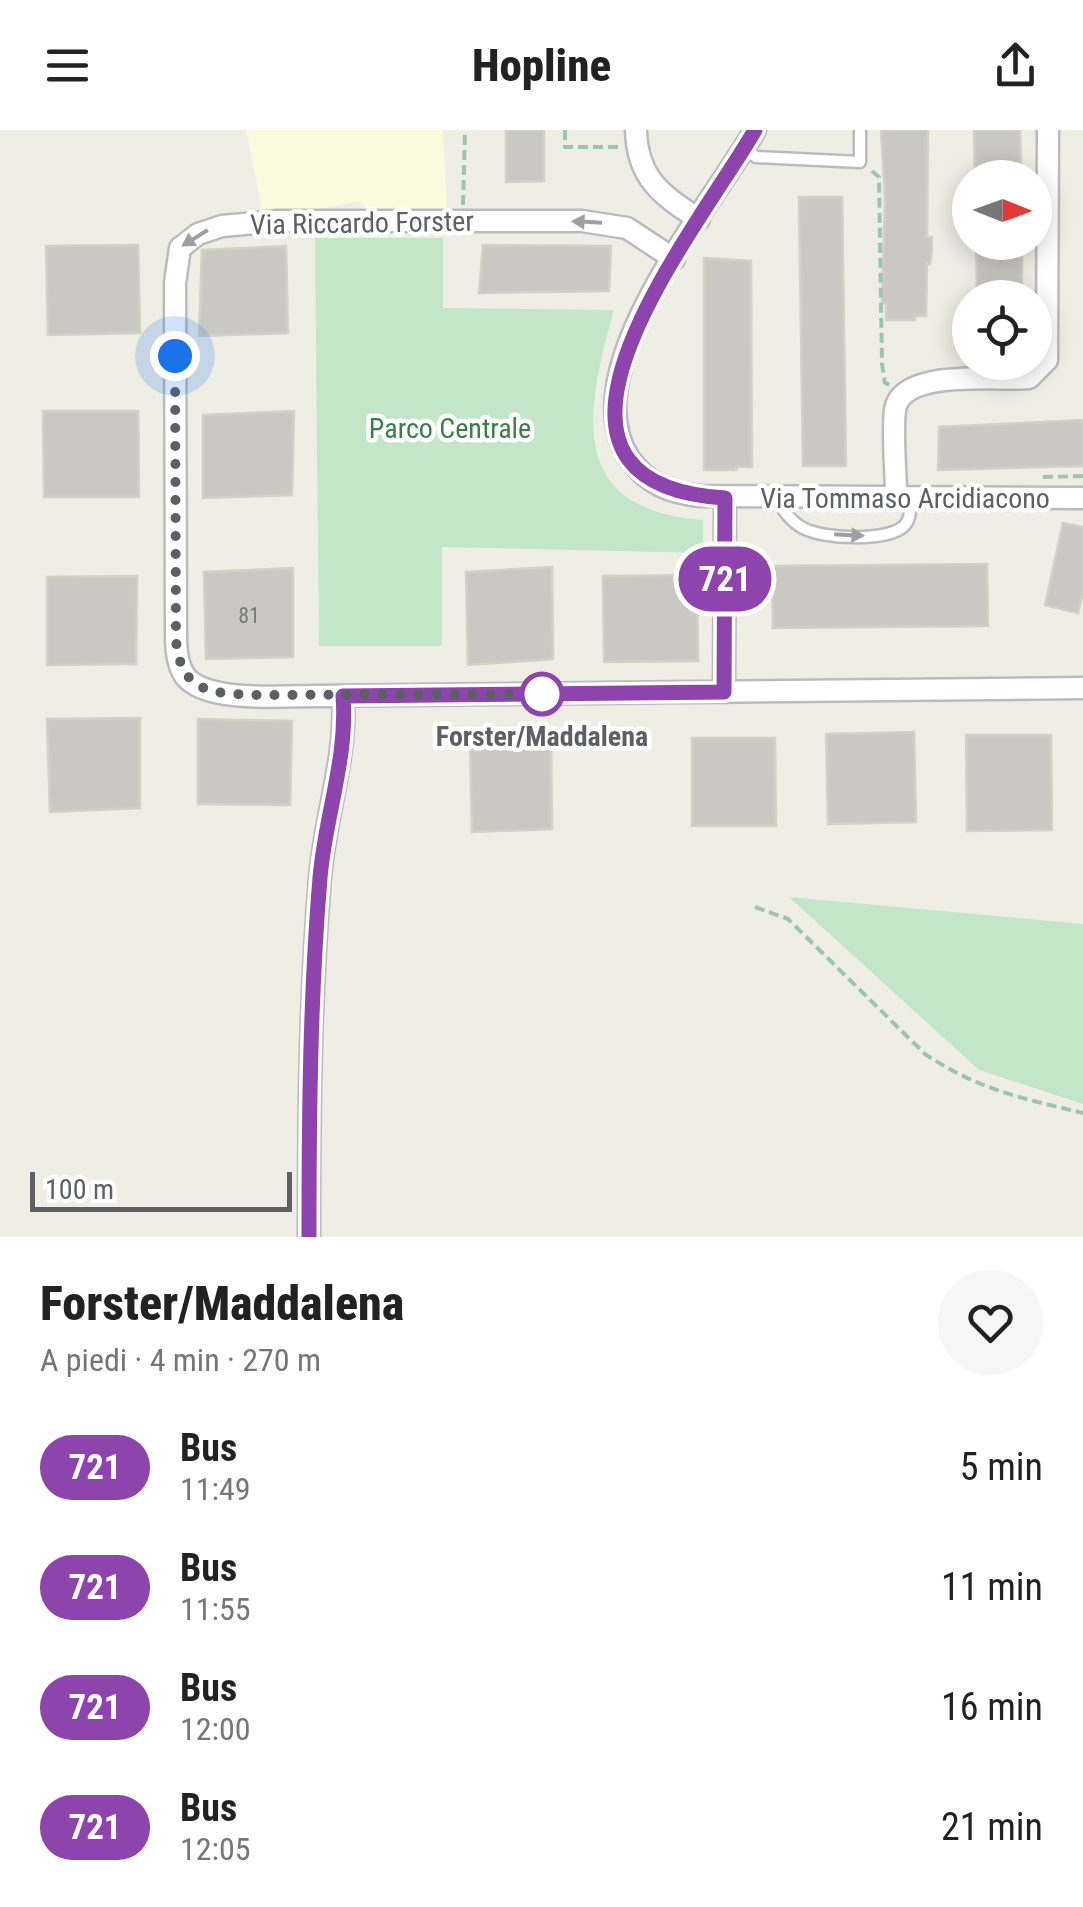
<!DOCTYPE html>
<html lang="it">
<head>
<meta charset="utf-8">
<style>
	:root { --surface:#fff; --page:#f6f6f6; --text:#222; --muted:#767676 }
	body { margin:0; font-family:"Roboto Condensed",sans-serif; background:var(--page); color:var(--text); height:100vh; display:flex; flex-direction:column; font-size:38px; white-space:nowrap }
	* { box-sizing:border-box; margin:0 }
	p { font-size:32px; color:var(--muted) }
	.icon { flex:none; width:55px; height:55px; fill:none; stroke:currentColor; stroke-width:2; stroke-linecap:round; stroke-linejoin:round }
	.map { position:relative; height:1107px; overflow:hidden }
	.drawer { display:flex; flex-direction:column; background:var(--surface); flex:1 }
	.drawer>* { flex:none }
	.badge { padding:0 20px; border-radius:32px; font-size:35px; line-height:65px }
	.needle { width:65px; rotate:91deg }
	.fabs { position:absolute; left:952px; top:30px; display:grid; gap:20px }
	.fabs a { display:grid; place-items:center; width:100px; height:100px; border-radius:50%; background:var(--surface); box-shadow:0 5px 25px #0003; font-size:50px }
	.scale { position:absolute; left:30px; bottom:25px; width:262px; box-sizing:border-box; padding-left:10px; border:5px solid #5d5f65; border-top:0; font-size:28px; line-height:35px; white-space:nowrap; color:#5d5f65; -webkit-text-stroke:8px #fff; paint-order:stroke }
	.you { position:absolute; width:50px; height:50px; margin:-25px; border:8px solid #fff; border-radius:50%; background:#1a73e8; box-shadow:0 0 0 15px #1a73e833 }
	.map>.badge { position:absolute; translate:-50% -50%; box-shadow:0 0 0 5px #fff }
	.round { display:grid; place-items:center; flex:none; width:105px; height:105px; border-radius:52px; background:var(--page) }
	.summary { display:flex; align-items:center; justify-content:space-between; height:170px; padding:0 40px }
	h1 { font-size:48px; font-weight:800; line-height:75px }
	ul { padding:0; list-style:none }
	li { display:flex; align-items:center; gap:30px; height:120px; padding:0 40px }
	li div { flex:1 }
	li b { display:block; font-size:38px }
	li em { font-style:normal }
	li .badge { min-width:110px; font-weight:700; text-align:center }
	header { display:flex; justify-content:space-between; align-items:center; height:130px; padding:0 40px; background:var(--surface); font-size:45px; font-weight:800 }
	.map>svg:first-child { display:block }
	.commercial { fill:#fcfadc }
	.green { fill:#c3e5c8 }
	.building { fill:#cac8c2; stroke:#d3d1c4; stroke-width:2.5 }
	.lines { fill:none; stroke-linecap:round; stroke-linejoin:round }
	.service-casing { stroke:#babbc0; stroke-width:15 }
	.minor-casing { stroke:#babbc0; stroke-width:25 }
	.path { stroke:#9dc5ae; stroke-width:4; stroke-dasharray:10 5; stroke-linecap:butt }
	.service { stroke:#fff; stroke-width:10 }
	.minor { stroke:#fff; stroke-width:20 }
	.oneway { fill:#9e9fa3 }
	.line-casing { stroke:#fff; stroke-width:22 }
	.line { stroke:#8e44ad; stroke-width:15 }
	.walk { stroke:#5d5f65; stroke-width:10; stroke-dasharray:0 18 }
	.stop-dot { fill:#fff; stroke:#8e44ad; stroke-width:5 }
	.labels { text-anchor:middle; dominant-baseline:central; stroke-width:9; stroke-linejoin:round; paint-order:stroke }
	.number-label { font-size:22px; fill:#78797c }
	.street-label { font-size:28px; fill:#5d5f65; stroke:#fff }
	.park-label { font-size:28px; fill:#388146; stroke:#fff }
	.stop-label { font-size:28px; font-weight:bold; fill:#5d5f65; stroke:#fff }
</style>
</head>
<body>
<header><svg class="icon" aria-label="menu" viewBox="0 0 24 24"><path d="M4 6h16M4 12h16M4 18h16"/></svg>Hopline<svg class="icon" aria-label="share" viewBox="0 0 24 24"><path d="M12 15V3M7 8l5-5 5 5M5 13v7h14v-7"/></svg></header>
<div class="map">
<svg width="1083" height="1107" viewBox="0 0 1083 1107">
	<rect width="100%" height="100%" fill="#efeee5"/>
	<!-- commercial -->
	<path class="commercial" d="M246 0H443L447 80H367L360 71 319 79 262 80Z"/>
	<!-- green -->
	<path class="green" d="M315 108H443V178L614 180C586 279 564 380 703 390V423L442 417V516H319Z
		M789 767 1083 794V974L979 940Z"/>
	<!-- building -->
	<path class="building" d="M506 0H544V51L506 52Z
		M881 0H928L927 107H932V120L930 134 927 133 926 186H915V190H886V174L882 173 885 68Z
		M974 0H1020L1021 48H975Z
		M799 67H842L846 336H803Z
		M976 112H1022V168H977Z
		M138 115 140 203 48 205 46 116Z
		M483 115 611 116 609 161 479 163Z
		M286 116 288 203 199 206 202 120Z
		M704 128 751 131 752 337H736V340H704Z
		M43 281H138L139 367H44Z
		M294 281 292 365 203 368V285Z
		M1083 290V336L938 340 939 297Z
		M1063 393 1083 397V462L1078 483 1045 475Z
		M987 434 988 496 773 498 772 436Z
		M552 437 553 529 468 535 466 442Z
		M293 438V527L206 529 204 442Z
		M697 445 698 531 604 532 603 446Z
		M137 446 136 534 47 535V447Z
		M140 588V678L50 682 47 589Z
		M198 589 292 591 290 675 198 674Z
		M914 602 916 692 828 694 826 604Z
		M966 605H1051L1052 700 967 701Z
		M551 607 552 699 472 702 470 609Z
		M692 608H775L776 696H692Z"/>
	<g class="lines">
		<!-- service casing -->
		<g class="service-casing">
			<path id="service" d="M744 19 756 27 860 32V0
				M776 368C783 380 790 391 803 398 822 409 887 412 904 396 912 388 910 376 910 366"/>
		</g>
		<!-- minor casing -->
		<g class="minor-casing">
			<path id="minor" d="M636 0C637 48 662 66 699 89
				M755 0C711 77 571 240 629 328 647 354 670 363 700 366L1083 368
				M674 129 627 98 582 91H278L222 96 198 104 180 118 175 153 176 500C176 515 176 533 185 546 205 573 284 566 315 566L1083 558
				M896 366C896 338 892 308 895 280 901 238 996 251 1029 248L1047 230 1048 0
				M724 562 725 368
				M309 1107C309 987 310 867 320 748 325 686 347 628 343 566"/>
		</g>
		<!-- path -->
		<path class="path" d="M565 0V17H622
			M872 41 879 47 882 234 885 253 890 255
			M463 75 465 0
			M1043 347 1083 346
			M755 777 788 789 925 924C979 960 1021 968 1083 983"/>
		<!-- service -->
		<use href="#service" class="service"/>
		<!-- minor -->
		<use href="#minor" class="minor"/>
	</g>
	<!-- one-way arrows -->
	<defs><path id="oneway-solid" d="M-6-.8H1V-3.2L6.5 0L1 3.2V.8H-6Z" transform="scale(2.5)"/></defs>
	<g class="oneway">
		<use href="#oneway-solid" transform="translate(587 92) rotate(-177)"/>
		<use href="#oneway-solid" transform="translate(195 108) rotate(148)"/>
		<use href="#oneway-solid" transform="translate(849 405) rotate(3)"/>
	</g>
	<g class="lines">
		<!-- line casing -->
		<g class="line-casing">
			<path id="line" d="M309 1107C309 987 310 867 320 748 325 686 348 628 343 566L724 562 725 368C487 353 701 95 755 0"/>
		</g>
		<!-- line -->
		<use href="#line" class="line"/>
		<!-- walk -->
		<path class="walk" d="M175 226 176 510C181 564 212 563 257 565L559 564H542"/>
	</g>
	<!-- markers -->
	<circle class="stop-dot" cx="542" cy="564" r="20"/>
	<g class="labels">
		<!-- number labels -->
		<g class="number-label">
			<text x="249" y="485">81</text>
		</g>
		<!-- street labels -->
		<g class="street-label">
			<text transform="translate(362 93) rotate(-1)">Via Riccardo Forster</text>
			<text x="905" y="368">Via Tommaso Arcidiacono</text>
		</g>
		<!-- park labels -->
		<g class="park-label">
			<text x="450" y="298">Parco Centrale</text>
		</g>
		<!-- stop labels -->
		<g class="stop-label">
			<text x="542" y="606">Forster/Maddalena</text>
		</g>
	</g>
</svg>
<div class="fabs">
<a><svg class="needle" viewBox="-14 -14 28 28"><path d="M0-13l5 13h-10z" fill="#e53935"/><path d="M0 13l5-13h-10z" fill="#767676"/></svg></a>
<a><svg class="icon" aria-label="locate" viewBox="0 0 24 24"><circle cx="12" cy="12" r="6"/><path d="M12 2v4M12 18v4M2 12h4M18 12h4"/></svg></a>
</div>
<div class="scale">100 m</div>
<div class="you" style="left:175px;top:226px"></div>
<b class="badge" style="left:725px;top:449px;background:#8e44ad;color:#fff">721</b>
</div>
<section class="drawer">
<div class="summary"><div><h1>Forster/Maddalena</h1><p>A piedi · 4 min · 270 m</p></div><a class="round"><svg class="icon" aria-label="heart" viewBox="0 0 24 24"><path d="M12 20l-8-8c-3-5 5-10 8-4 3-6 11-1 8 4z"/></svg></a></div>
<ul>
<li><span class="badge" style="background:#8e44ad;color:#fff">721</span><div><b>Bus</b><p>11:49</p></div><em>5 min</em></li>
<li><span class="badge" style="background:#8e44ad;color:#fff">721</span><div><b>Bus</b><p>11:55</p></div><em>11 min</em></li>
<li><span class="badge" style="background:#8e44ad;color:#fff">721</span><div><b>Bus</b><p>12:00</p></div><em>16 min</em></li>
<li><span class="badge" style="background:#8e44ad;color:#fff">721</span><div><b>Bus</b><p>12:05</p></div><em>21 min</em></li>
</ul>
</section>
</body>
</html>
